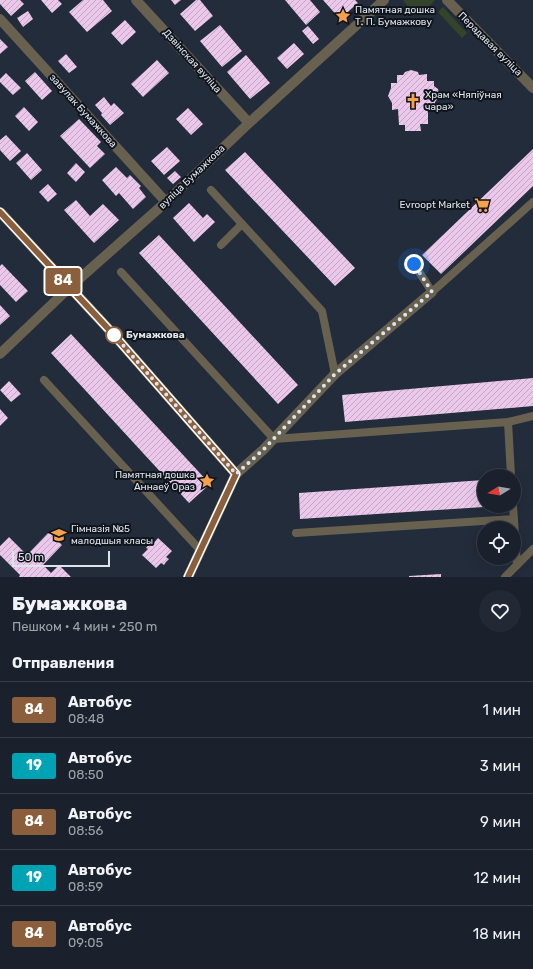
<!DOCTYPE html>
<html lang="ru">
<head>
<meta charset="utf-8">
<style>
	:root { --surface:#1a212c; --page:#232934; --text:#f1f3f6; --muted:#9fa3a9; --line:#383e48 }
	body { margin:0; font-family:Rubik,sans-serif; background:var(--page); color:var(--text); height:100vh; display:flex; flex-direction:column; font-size:15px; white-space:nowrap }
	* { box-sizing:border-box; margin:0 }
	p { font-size:13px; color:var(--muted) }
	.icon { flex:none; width:22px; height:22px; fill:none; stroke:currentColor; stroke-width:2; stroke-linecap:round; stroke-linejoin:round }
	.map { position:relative; height:577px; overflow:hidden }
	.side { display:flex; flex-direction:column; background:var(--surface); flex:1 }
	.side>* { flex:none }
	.badge { padding:0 8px; border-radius:3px; font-size:14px; line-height:26px }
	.needle { width:26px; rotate:259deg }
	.buttons { position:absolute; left:477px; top:469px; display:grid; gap:8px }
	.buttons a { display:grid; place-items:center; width:44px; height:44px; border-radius:50%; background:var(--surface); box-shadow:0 4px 16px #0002,0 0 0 1px var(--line); font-size:20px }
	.scale { position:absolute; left:12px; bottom:10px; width:98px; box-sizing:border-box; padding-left:4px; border:2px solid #dee4ee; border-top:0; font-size:11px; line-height:14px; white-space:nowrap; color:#dee4ee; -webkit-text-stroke:3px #10141b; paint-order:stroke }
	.you { position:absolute; width:20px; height:20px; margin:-10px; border:3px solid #fff; border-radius:50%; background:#1a73e8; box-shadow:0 0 0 6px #1a73e833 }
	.map>.badge { position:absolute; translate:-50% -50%; box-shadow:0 0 0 2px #fff }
	h2 { padding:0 12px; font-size:15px; line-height:36px }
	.round { display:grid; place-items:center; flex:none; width:42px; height:42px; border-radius:21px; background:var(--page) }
	.overview { display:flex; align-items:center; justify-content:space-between; height:68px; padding:0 12px }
	h1 { font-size:19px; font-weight:800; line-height:30px }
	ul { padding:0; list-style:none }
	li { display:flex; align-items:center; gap:12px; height:56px; padding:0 12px; border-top:1px solid var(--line) }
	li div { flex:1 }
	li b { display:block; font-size:15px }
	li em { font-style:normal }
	li .badge { min-width:44px; font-weight:700; text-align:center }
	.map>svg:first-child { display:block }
	.green { fill:#34442b }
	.building { fill:url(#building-hatch) }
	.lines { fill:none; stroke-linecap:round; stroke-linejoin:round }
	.lane { stroke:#686150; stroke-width:8 }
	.street { stroke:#686150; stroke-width:10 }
	.secondary { stroke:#8a7f63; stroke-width:10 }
	.line-casing { stroke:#fff; stroke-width:9 }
	.line { stroke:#8b5e3c; stroke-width:6 }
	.walk { stroke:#dee4ee; stroke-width:4; stroke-dasharray:0 7.2 }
	.stop-dot { fill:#fff; stroke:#8b5e3c; stroke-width:2 }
	.labels { text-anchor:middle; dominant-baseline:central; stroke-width:4; stroke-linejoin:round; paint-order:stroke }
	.poi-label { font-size:10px; fill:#dee4ee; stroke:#10141b; text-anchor:start }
	.street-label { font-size:10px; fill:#dee4ee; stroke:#10141b }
	.stop-label { font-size:10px; font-weight:bold; fill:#dee4ee; stroke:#10141b; text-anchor:start }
</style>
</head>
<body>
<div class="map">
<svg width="533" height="577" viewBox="0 0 533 577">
	<defs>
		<pattern id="building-hatch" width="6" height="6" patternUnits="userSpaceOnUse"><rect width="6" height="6" fill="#ebc8eb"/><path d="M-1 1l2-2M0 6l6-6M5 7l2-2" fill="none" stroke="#c1a7c2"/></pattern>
	</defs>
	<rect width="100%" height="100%" fill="#232c3b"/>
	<!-- green -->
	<path class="green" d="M403 0H435L421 14C412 13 408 7 403 0Z
		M443 7 467 33 462 38 438 12Z"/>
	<!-- building -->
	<path class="building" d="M0 0H20L24 4 11 16 0 4Z
		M41 0H58L62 4 52 13Z
		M83 0H103L112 11 87 32 69 12Z
		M171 0H181L175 5Z
		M196 0H200L213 16 195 31 180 14Z
		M285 0H310L320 12 306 25Z
		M323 0H355L358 3 340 19Z
		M28 11 33 19 23 27 17 18Z
		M125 20 136 32 122 45 111 33Z
		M220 25 242 51 222 67 200 41Z
		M308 26 319 39 313 44 302 31Z
		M0 39 8 47 0 54Z
		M294 43 304 54 287 69 277 58Z
		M66 54 77 67 69 73 58 61Z
		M246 55 270 83 250 99 227 72Z
		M157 60 169 73 143 97 131 84Z
		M411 70 418 72 419 75 427 74V81H434V86L438 89 439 93V97L435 102V109H428V124H420L421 131H405V125H399L398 109 392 110V103L388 96 391 88V83H397V75H403L405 72Z
		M35 72 52 91 42 100 25 81Z
		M6 73 21 88 13 95 0 82V79Z
		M104 97 111 106 114 103 124 113 110 125 101 115 102 113 95 105Z
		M24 107 38 122 29 131 15 116Z
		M188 108 203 124 191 135 176 119Z
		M79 119 101 142 97 146 105 154 90 168 60 136Z
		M6 135 21 151 10 161 0 150V140Z
		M167 147 180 161 164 175 151 161Z
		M533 149V186L441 274 422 255Z
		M245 152 355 268 335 286 225 170Z
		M27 153 42 170 31 180 16 163Z
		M76 163 85 172 76 182 67 173Z
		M116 167 127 178 130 175 141 186 139 188 146 197 133 209 119 193 116 196 102 180Z
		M175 171 181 177 173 184 167 178Z
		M48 184 57 194 48 202 39 192Z
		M76 200 90 216 103 204 119 220 94 243 64 210Z
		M189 203 203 218 207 214 215 222 194 242 173 218Z
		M159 235 298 385 278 404 139 253Z
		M2 264 28 291 16 302 0 285V266Z
		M0 305 10 316 0 325Z
		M71 334 210 484 189 503 51 353Z
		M533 378V406L345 422 342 395Z
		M9 381 21 394 11 402 0 390Z
		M0 409 8 418 0 426Z
		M484 480V507L300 519 299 493Z
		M49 532 62 545 43 565 51 573 59 565 71 577H19L20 575 0 555V546L9 537 27 555Z
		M158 538 172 551 166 557 169 559 166 562 164 565 161 563 156 568 142 555 148 549 146 548 151 542 153 544Z
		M441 574V577H409V576Z"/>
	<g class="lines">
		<!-- lane -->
		<path class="lane" d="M211 190 322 311 335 374
			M221 245 242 224
			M414 264 432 292 533 202
			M121 272 274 439 508 422 533 416
			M44 380 201 551
			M508 422 511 476
			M513 506 517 565
			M296 533 514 519
			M505 577 533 549"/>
		<!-- street -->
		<path class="street" d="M136 0 249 123
			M447 0 533 88
			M0 19 166 202
			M0 354 69 288 166 202 249 123 384 0
			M236 474 263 450 335 374 432 292"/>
		<!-- secondary -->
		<path class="secondary" d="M0 212 114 335 236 474 188 577"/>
	</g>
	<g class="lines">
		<!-- line casing -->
		<g class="line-casing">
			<path id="line" d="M0 212 114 335 236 474 188 577"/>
		</g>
		<!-- line -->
		<use href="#line" class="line"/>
		<!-- walk -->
		<path class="walk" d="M114 335 236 474 263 450 335 374 432 292 414 264"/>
	</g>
	<!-- icons -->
	<defs>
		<g id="sight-bare" transform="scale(1.2)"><path d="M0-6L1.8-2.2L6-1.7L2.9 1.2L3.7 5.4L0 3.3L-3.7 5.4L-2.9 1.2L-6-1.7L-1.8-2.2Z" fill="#f7a148" stroke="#10141b" stroke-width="2.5" paint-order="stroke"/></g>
		<g id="church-bare" transform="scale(1.2)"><path d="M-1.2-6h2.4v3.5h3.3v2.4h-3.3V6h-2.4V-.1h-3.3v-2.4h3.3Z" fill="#f7a148" stroke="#10141b" stroke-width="2.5" paint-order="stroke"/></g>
		<g id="supermarket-bare" transform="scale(1.2)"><path d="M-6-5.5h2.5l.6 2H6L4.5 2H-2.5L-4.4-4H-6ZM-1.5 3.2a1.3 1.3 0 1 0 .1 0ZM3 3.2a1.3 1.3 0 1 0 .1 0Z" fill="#f7a148" stroke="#10141b" stroke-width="2.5" paint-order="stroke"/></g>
		<g id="school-bare" transform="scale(1.2)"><path d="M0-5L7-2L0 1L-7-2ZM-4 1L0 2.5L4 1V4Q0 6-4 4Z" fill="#f7a148" stroke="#10141b" stroke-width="2.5" paint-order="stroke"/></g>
	</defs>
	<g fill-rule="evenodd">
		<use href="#sight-bare" x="343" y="16"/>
		<use href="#church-bare" x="413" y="101"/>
		<use href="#supermarket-bare" x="482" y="205"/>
		<use href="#sight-bare" x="207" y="481"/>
		<use href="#school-bare" x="59" y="535"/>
	</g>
	<!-- markers -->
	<circle class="stop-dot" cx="114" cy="335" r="8"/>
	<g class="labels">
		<!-- poi labels -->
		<g class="poi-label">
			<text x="355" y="10">Памятная дошка<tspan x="355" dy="12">Т. П. Бумажкову</tspan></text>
			<text x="425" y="95">Храм «Няпіўная<tspan x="425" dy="12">чара»</tspan></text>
			<text x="470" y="205" text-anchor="end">Evroopt Market</text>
			<text x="195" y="475" text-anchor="end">Памятная дошка<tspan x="195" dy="12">Аннаеў Ораз</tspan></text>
			<text x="71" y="529">Гімназія №5<tspan x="71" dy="12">малодшыя класы</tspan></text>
		</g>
		<!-- street labels -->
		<g class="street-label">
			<text transform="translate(490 44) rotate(45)">Перадавая вуліца</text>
			<text transform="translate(192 61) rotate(48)">Дзвінская вуліца</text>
			<text transform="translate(83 111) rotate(48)">завулак Бумажкова</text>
			<text transform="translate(192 177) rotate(-44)">вуліца Бумажкова</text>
		</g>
		<!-- stop labels -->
		<g class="stop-label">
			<text x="126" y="335">Бумажкова</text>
		</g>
	</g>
</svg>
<div class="buttons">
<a><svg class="needle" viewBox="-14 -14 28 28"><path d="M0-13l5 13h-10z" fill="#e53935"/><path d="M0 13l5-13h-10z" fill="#9fa3a9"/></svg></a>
<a><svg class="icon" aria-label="locate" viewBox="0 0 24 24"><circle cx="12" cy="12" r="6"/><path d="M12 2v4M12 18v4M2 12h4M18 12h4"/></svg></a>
</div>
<div class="scale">50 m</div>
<div class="you" style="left:414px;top:264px"></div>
<b class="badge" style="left:63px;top:281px;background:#8b5e3c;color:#fff">84</b>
</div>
<section class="side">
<div class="overview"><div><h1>Бумажкова</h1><p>Пешком · 4 мин · 250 m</p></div><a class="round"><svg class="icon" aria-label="heart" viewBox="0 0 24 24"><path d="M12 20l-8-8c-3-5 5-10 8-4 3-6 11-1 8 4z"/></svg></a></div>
<h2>Отправления</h2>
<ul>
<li><span class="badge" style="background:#8b5e3c;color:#fff">84</span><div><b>Автобус</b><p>08:48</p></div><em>1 мин</em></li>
<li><span class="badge" style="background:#00a3b4;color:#fff">19</span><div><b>Автобус</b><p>08:50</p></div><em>3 мин</em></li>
<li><span class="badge" style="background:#8b5e3c;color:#fff">84</span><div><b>Автобус</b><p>08:56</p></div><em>9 мин</em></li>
<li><span class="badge" style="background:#00a3b4;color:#fff">19</span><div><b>Автобус</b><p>08:59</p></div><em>12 мин</em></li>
<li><span class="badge" style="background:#8b5e3c;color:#fff">84</span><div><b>Автобус</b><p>09:05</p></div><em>18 мин</em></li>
</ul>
</section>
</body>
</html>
